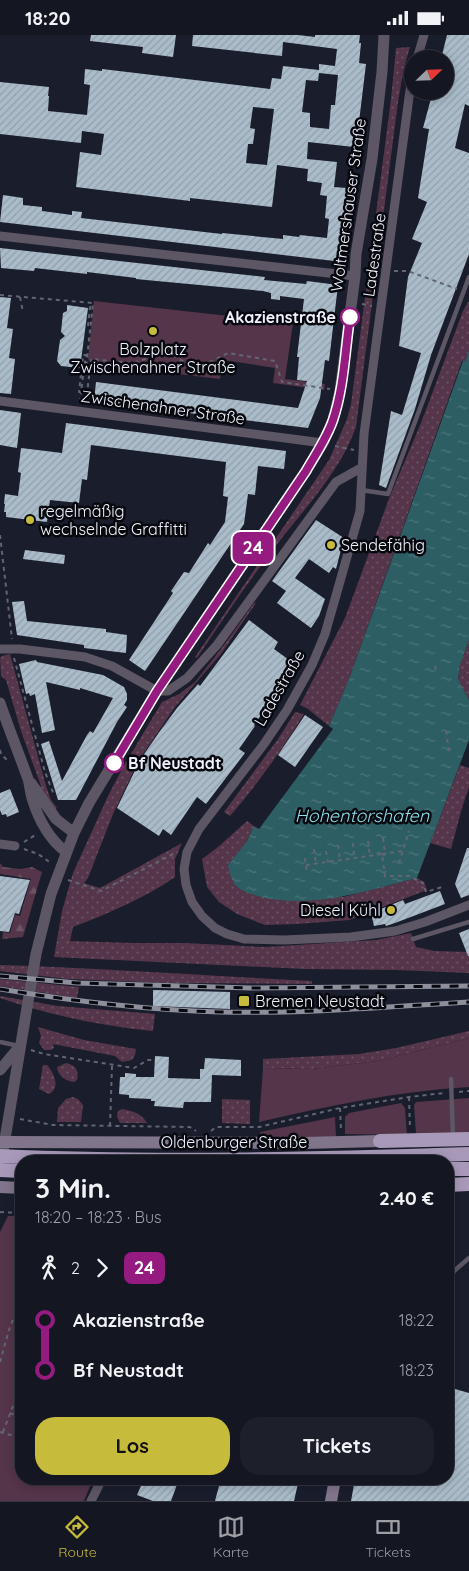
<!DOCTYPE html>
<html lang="de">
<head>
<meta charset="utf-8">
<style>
	:root { --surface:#141621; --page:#1d1f2a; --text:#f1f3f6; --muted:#9d9fa5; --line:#33353f; --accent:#c7bb3c }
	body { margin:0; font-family:Quicksand,sans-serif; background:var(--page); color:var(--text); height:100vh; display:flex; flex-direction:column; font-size:19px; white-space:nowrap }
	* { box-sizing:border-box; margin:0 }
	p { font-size:16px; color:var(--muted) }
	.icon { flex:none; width:28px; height:28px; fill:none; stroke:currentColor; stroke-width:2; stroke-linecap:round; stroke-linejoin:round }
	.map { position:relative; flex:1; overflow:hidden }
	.drawer { position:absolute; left:15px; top:1120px; width:439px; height:330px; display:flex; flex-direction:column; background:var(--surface); border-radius:20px; box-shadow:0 2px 12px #0003,0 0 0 1px var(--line) }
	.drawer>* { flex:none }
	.badge { padding:0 10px; border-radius:8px; font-size:18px; line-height:32px }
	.needle { width:32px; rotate:67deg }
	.buttons { position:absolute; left:404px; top:15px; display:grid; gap:10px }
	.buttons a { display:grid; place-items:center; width:50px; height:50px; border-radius:50%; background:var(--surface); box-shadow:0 2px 12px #0003,0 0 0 1px var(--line); font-size:25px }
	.map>.badge { position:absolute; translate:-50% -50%; box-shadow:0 0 0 2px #fff }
	.legs { display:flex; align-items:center; gap:8px; height:55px; padding:0 20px; font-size:16px }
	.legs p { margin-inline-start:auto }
	.summary { display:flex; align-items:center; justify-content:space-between; height:85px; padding:0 20px }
	h1 { font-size:28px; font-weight:700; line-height:38px }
	.action { display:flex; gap:10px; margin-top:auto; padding:10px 20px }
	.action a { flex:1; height:58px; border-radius:20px; background:var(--accent); color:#111; font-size:20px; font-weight:700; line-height:58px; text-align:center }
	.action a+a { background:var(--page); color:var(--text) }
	ul { padding:0 20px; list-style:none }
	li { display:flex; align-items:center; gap:18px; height:50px; font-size:19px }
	li i { display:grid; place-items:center; width:8px; height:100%; margin:0 6px; background:currentColor }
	li i::after { content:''; width:12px; height:12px; margin:-6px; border:4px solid; border-radius:50%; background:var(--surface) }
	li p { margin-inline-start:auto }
	li:first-child i { background:linear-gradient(#0000 50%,currentColor 0) }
	li:last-child i { background:linear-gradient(currentColor 50%,#0000 0) }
	.status { display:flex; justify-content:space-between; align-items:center; height:35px; padding:0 25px; background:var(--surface); direction:ltr }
	.status svg { height:14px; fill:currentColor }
	.menu { display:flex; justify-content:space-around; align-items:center; height:70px; border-top:1px solid var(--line); background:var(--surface); font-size:14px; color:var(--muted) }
	.menu a { display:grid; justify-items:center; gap:2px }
	.menu .active { color:var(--accent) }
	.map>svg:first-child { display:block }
	.grass { fill:url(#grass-dots) }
	.forest { fill:url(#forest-firs) }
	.park { fill:#543549 }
	.water { fill:url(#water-ripples) }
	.building { fill:url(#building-hatch); fill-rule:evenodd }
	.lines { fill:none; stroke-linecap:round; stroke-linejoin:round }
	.path { stroke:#626573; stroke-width:2; stroke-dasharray:4 4; stroke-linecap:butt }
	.service { stroke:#5d5664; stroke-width:4.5 }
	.minor { stroke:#5d5664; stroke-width:9 }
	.tertiary { stroke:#5d5664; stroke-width:11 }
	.secondary { stroke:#81758c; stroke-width:12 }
	.trunk { stroke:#a899b9; stroke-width:14 }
	.rail-casing { stroke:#8d8f9c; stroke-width:5 }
	.rail { stroke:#07080e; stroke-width:3; stroke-dasharray:9; stroke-linecap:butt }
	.trunk-bridge { stroke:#a899b9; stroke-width:14 }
	.line-1-casing { stroke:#fff; stroke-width:11 }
	.line-1 { stroke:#951b81; stroke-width:8 }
	.stop-1-dot { fill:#fff; stroke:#951b81; stroke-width:2.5 }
	.poi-dot { fill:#c7bb3c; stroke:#07080e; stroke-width:2 }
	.labels { text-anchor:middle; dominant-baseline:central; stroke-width:5; stroke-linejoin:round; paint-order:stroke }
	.street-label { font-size:16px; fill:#eff1fc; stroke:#07080e }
	.stop-label { font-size:16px; font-weight:bold; fill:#eff1fc; stroke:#07080e; text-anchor:end }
	.poi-label { font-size:16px; fill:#eff1fc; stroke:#07080e; text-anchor:start }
	.water-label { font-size:18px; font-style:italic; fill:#8adfea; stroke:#07080e }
</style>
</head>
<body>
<div class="status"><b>18:20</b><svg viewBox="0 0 49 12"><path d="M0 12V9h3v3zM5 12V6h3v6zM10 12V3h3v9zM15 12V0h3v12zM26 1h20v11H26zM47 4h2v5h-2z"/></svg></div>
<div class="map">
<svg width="469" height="1466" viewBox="0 0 469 1466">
	<defs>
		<pattern id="grass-dots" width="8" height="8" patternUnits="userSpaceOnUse" patternTransform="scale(1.25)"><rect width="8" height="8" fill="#543549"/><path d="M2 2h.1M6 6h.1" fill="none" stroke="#6d5364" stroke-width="1.8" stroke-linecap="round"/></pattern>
		<pattern id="forest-firs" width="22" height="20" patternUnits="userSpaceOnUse" patternTransform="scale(1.25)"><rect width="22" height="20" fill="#543549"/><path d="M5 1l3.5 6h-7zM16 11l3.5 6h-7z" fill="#6d5364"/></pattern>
		<pattern id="water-ripples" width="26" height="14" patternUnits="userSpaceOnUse" patternTransform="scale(1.25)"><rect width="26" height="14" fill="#2d5e64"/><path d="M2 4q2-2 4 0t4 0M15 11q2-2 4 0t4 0" fill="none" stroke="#4c767b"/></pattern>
		<pattern id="building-hatch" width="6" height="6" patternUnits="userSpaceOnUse" patternTransform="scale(1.25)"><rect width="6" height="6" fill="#aabcca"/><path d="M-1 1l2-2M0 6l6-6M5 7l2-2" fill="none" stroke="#929faa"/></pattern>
	</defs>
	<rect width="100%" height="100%" fill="#1a1d2c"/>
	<!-- grass -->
	<path class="grass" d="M410 12 404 33 398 67 356 392C341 435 306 472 278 508 249 545 223 584 197 623L195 622 329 425 347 384 351 369 363 278 391 64 396 13Z
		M468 267H469V316L465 326H462L349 644 329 691 308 674 300 670 345 583 390 461 421 388 463 276Z
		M254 568H256L221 619 175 672 139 725 113 779 88 843 84 848 100 853 182 808 175 824V842C143 864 109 878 73 892L70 906 134 908H184L265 912 376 905 411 898 416 912 435 916 469 917V938L396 935 305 934 54 922 62 876 73 838 108 761 123 732 162 667 179 659 195 647 224 610Z
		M469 605V665L458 645 460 630Z
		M10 619 46 751 51 765 57 773 54 775 39 754 41 751 21 696 6 645 1 641 0 623 2 621Z
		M295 677 304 679C281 716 259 747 230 781L224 777 278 704Z
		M460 730 469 733V752L462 773 451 814 430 808Z
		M247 786 254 791 247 806 228 830 343 862 417 843 424 847 427 855 349 885 297 889 265 890 237 879 219 867 207 852 202 824 218 812Z
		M0 930C104 933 208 941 312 946V949L166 948 67 944 0 936Z
		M0 944 79 952 77 963 0 951Z
		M0 961 58 971 155 979 153 996C101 991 49 980 0 963Z
		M38 992 84 1005 136 1014 135 1020 132 1025 122 1027 115 1021 53 1009 54 1013 51 1015H44L39 1008 41 1001Z
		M469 996V1003L378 1026 312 1034 263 1033V1024L359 1019 396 1013Z
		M66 1028C76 1030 79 1036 77 1045L74 1047C66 1046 58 1041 57 1032Z
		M43 1030H47C54 1038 61 1053 49 1059L39 1054Z
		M73 1062 78 1064 83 1070 81 1087H57L58 1073 66 1064Z
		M222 1064 250 1065V1089L222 1088Z
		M122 1074C133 1076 141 1078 147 1088H120L117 1082 118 1076Z"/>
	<!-- forest -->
	<path class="forest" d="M0 828 3 832 20 834 32 832 42 837 23 902 2 904 3 897 10 898 15 880 20 881 31 844 0 839Z"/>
	<!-- park -->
	<path class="park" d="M94 266 293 288 285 344 325 349 324 355 273 348 275 333 224 325 220 344 93 329 88 324Z
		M469 1003V1052C398 1056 329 1071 259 1087L263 1033 312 1034 378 1026Z
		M469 1063V1098L416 1099 414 1070 416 1067Z
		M401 1068 405 1073 407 1100 345 1099V1082L349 1078Z
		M335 1082 336 1102 260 1103V1097Z
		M8 1181H21V1444H93L84 1466H0V1197Z"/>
	<!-- water -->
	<path class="water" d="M469 316V605L460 630 458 644 469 665V705L417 843C365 856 315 874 261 862 252 859 240 857 234 848 231 843 229 836 228 830L247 806 254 791 259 794 333 694 329 691 349 644 463 326H465Z"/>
	<!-- building -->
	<path class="building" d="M91 0H176L173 22 142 18 143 12 90 6Z
		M193 0H298L315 2V0H360L359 8H361L359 28 366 29 358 95 356 94 354 112 308 107 307 124 337 127 334 152 347 153 344 186H347L343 227 0 187 3 160 23 163V170L42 172V176L72 180V176L82 177 81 183 222 199V198L283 204V200L299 202 300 200 327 203 329 184 325 183 327 161 320 160 322 148 307 146 308 134 277 130 272 172 190 163V166L76 152 80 117 101 120 104 99 82 96 81 108 0 99V47L49 52 48 61H49L48 76 87 80 90 50 84 49 85 34 102 36V34L270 54 272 43 281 44 283 31 319 35V29L335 31 337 14 283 7 282 21 192 11ZM319 38 338 40 335 70H331L329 94 310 92V78L302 77 306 45 318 46ZM253 72 274 74 267 130 246 128 248 109H253L255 94 250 93Z
		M447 0H469V71L465 69 455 113 469 118V219L431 320 415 374 386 453 379 450 391 376 402 380 421 318 399 311 408 242 422 208 412 204 427 167 418 163 429 94 423 93 433 56H445V24H441Z
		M0 213 265 242 264 245 306 249 307 246 338 250 329 326 325 325 320 363 308 393 94 366 96 347 298 373 307 346 297 345 299 322H297L304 264 280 261V265L271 264V258L263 256 146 245 136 244V243L87 237V239L35 233 34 236 1 233Z
		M0 262 11 263 7 293 13 294 9 323 15 324 11 359 0 358Z
		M67 270 88 273 80 333 61 331 57 326 60 305 65 301 61 297 63 278 67 276Z
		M0 375 21 378 17 413 0 410Z
		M66 388 286 416 284 434 258 431 255 460 248 459 244 489 145 636 129 625 173 558 171 556 184 537 189 538 208 508 210 510 225 487 228 462 223 461 226 427 91 410 87 445 82 444 79 468 50 465 47 487 6 482V477H4L5 469H4L5 459 18 461 21 438 18 437 21 413 62 418Z
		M316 485 344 503 336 534 333 532 329 538 309 524 295 543 325 564 319 581 311 593 277 568 286 556 272 546Z
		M25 515 65 520 64 529 23 524Z
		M24 566 27 586 106 594V597L127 600 126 618 84 613V610L17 600 12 567Z
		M249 585 278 607 274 614 296 630 254 690 255 691 239 714 245 718 206 769 197 762 171 800 163 794 159 801 117 773 140 725 160 696 177 673 198 649 200 651Z
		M36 625 37 627 103 640 124 652 127 659V665L124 670 127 672 117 687 76 765H58L41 709 49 706 62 746 87 700 90 696 93 698 113 663 80 653V655L46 647 55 695 42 698 35 659 30 661 29 658 26 659 19 629Z
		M305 680 323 692 295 732 278 720Z
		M10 754 19 777 7 782 6 779 2 780 0 775V758Z
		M467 813H469V860L461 863 455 849Z
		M0 841 30 845 19 879 15 878 9 897 0 896Z
		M440 856 445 869 395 888 386 891 385 889 374 891 371 878 403 865 405 869Z
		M469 894V921H468L459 898Z
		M153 955 230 957V974L153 971Z
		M155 1021 169 1022 168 1043 200 1044V1034H204L205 1023 241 1025V1041L212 1040 211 1067H184L183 1073 154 1071 155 1066H151V1064L129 1063V1060L119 1059 120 1042H125V1038L136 1039V1042H154Z
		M448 1352 469 1358V1466H351L355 1444H448Z
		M144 1444H179L171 1466H153L137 1460Z
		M201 1444H299L294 1466H215L219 1451Z"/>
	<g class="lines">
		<!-- path -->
		<path class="path" d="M394 236H408L457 254
			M0 260 93 268 86 333
			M20 262 23 277
			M362 269 372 271
			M88 291 90 272 88 268
			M84 333 81 357H79L83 320H86L84 333 90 334
			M80 367 81 357
			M86 368 91 324 132 328 162 319 173 320 187 329 202 331 228 318 275 326 282 347 330 354
			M335 411 354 415
			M0 500 12 604
			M14 623 45 737 54 760
			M435 631 436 636
			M446 696 449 716
			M0 715 1 719 9 727
			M383 803 385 818
			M368 806 370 821
			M24 807 37 799
			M353 808 354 823
			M338 810 340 825
			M24 814 38 819 51 828
			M314 814 316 829
			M326 816 328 827
			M382 819 402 816
			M305 823 307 837
			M399 828 409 796
			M306 830 382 819 385 841H409L423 848 426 857 442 852
			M68 845 101 856 177 817
			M31 1015 44 1019 134 1033 148 1025H155
			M459 1057 469 1056
			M409 1062 410 1094
			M340 1073 341 1096
			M20 1084 53 1090 190 1092 196 1096
			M110 1091 112 1031
			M211 1096 216 1092H259L340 1073 409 1062 444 1058
			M0 1177 21 1178
			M0 1327 9 1295 21 1264
			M10 1378 21 1383
			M0 1397 21 1403
			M3 1397 21 1350"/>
		<!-- service -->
		<path class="service" d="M361 455 388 459 469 242
			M413 904 469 887
			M0 1007 19 1011
			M451 1044 453 1103
			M448 1248 454 1236 469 1223"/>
		<!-- minor -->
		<path class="minor" d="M417 24 424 0
			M412 40 364 399 360 476 335 564 325 599 312 630 287 675 264 709 199 794 187 817 184 834 186 850 192 867 202 881 215 893 227 899 244 904 284 905 351 902 395 896 425 887 469 870
			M0 201 355 241
			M0 366 323 408
			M0 614H20L85 622 112 631 157 656H168L187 643 217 610 336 447 361 433
			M0 809 15 811
			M91 1466 102 1444"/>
		<!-- tertiary -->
		<path class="tertiary" d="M0 668C9 694 19 719 28 744 30 750 30 757 32 763 38 783 49 804 66 817
			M31 748 56 784 74 798
			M0 1035 20 1011
			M3 1116 36 919 51 859 74 798 89 768 157 656 306 436 323 408 333 385 340 356 355 241 356 219 372 124 382 37 384 0"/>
		<!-- secondary -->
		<path class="secondary" d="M0 1107 304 1108 380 1106
			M0 1152 21 1153
			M331 1466 335 1444"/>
		<!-- trunk -->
		<path class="trunk" d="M380 1106 469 1104
			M0 1135 21 1136
			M448 1150 469 1149"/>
		<!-- rail casing -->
		<g class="rail-casing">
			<path id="rail" d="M0 941 77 948 251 953 469 951
				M0 954C72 966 145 975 219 977 302 979 386 972 469 967"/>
		</g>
		<!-- rail -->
		<use href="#rail" class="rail"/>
		<!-- trunk-bridge -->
		<path class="trunk-bridge" d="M0 1121C156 1128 313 1124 469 1119
			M448 1134H469"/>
	</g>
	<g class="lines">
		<!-- line-1 casing -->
		<g class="line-1-casing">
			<path id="line-1" d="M114 728 157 656 306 436C315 420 327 403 333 385 344 353 345 316 350 282"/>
		</g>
		<!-- line-1 -->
		<use href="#line-1" class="line-1"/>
	</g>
	<!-- markers -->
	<g class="stop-1-dot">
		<circle cx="350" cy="282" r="9"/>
		<circle cx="114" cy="728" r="9"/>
	</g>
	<g class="poi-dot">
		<circle cx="153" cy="296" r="5"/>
		<circle cx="30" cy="485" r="5"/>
		<circle cx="331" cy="510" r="5"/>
		<circle cx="391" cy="875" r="5"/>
		<rect x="238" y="960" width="12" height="12" rx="2.5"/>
	</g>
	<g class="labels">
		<!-- street labels -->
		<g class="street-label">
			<text transform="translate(348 170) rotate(-82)">Woltmershauser Straße</text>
			<text transform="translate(374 220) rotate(-82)">Ladestraße</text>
			<text transform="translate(163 372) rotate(8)">Zwischenahner Straße</text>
			<text transform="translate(279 653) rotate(-60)">Ladestraße</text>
			<text x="234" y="1107">Oldenburger Straße</text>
		</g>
		<!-- stop labels -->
		<g class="stop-label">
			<text x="336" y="282">Akazienstraße</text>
			<text x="128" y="728" text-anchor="start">Bf Neustadt</text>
		</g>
		<!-- poi labels -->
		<g class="poi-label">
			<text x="153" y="314" text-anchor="middle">Bolzplatz<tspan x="153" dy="18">Zwischenahner Straße</tspan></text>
			<text x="40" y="476">regelmäßig<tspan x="40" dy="18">wechselnde Graffitti</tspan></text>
			<text x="341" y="510">Sendefähig</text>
			<text x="381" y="875" text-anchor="end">Diesel Kühl</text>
			<text x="255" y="966">Bremen Neustadt</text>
		</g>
		<!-- water labels -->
		<g class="water-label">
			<text x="362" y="780">Hohentorshafen</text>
		</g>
	</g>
</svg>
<div class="buttons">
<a><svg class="needle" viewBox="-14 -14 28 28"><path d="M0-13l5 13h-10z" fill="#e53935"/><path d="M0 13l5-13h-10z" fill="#9d9fa5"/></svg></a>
</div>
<b class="badge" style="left:253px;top:513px;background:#951b81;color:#fff">24</b>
<section class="drawer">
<div class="summary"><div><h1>3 Min.</h1><p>18:20 – 18:23 · Bus</p></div><b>2.40 €</b></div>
<div class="legs"><svg class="icon" aria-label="walk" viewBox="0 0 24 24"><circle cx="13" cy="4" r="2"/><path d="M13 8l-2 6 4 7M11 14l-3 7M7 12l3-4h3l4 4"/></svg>2<svg class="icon" aria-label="forward" viewBox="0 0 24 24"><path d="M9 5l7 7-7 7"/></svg><b class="badge" style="background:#951b81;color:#fff">24</b></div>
<ul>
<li><i style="color:#951b81"></i><b>Akazienstraße</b><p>18:22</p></li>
<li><i style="color:#951b81"></i><b>Bf Neustadt</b><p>18:23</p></li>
</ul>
<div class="action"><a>Los</a><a>Tickets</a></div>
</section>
</div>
<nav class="menu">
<a class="active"><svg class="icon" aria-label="directions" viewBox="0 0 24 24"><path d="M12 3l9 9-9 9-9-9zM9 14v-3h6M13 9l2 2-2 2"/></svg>Route</a>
<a><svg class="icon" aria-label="map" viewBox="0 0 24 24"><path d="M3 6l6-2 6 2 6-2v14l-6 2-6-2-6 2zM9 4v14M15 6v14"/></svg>Karte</a>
<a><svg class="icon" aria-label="tickets" viewBox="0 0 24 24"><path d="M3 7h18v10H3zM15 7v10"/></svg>Tickets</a>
</nav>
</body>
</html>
